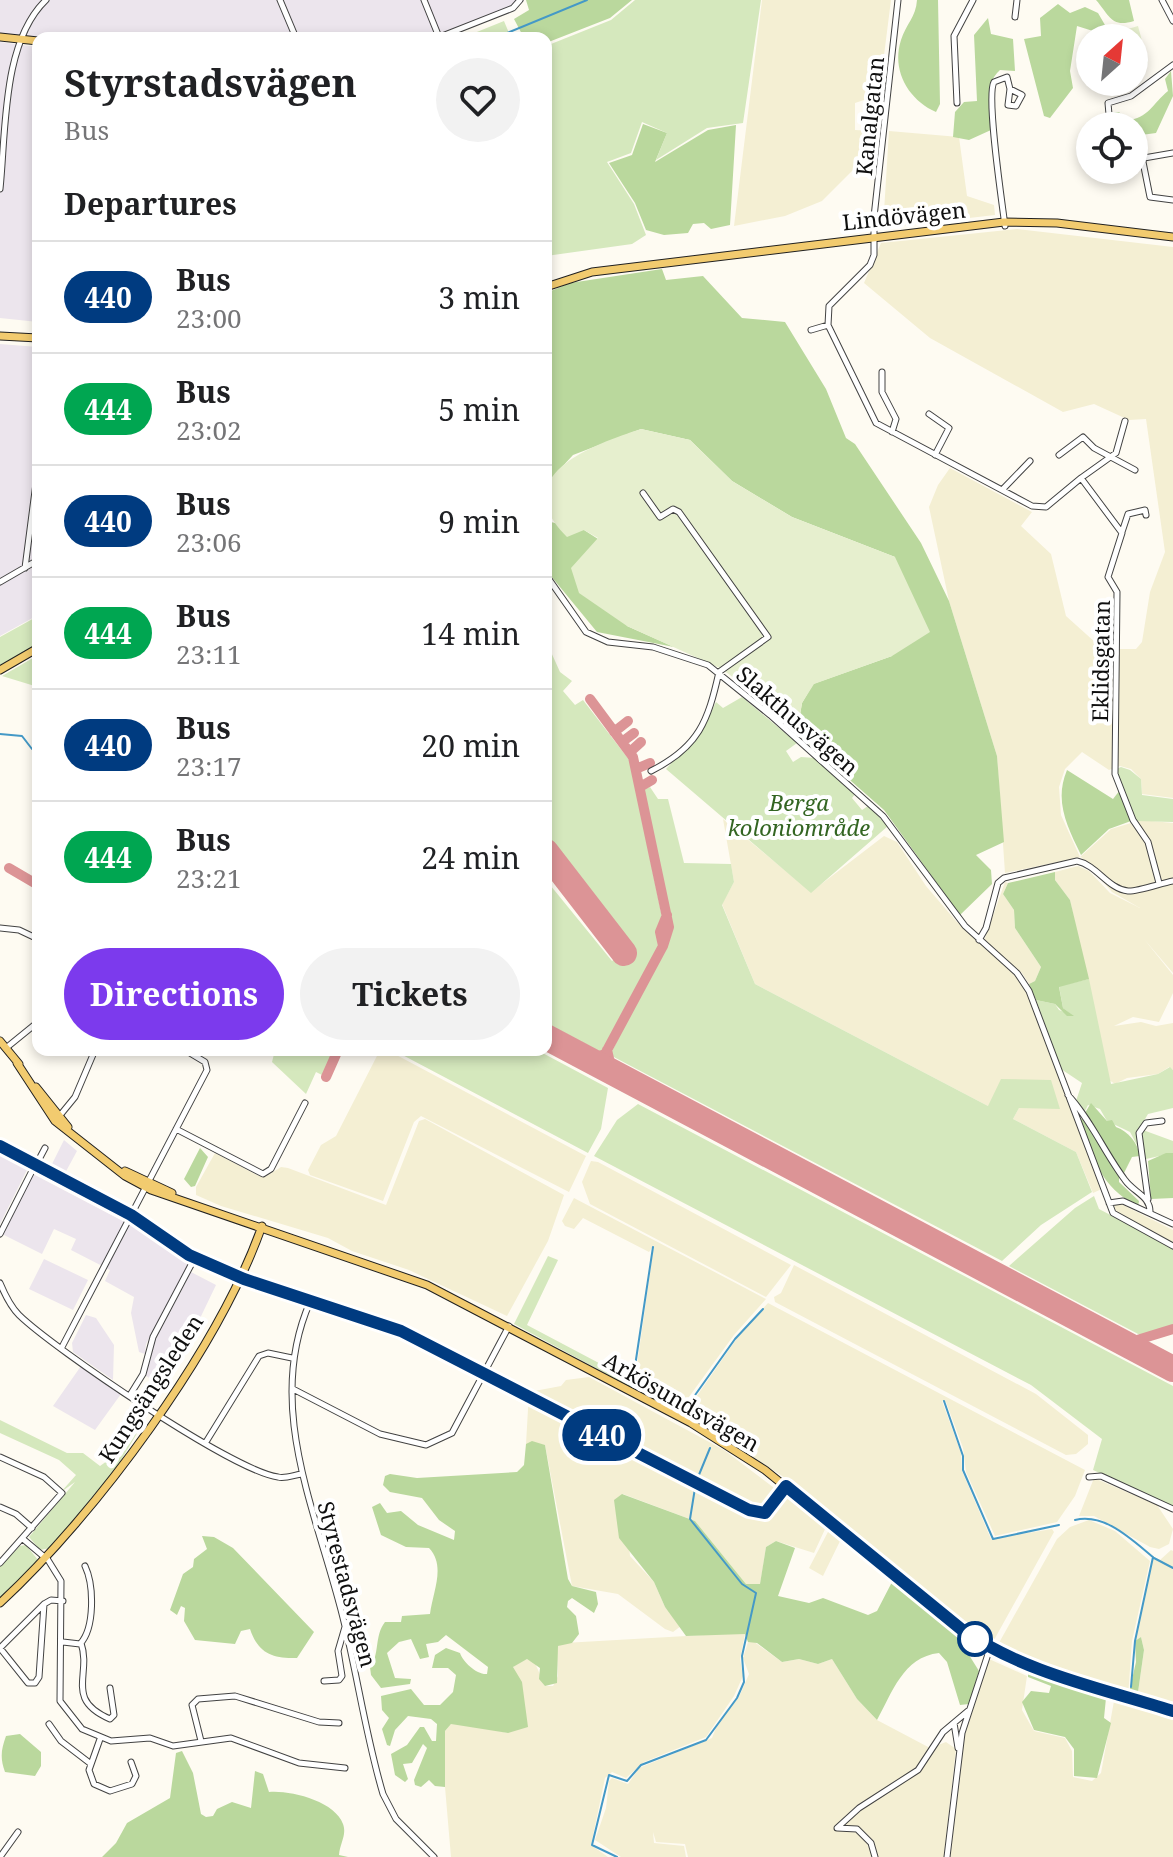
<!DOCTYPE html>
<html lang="en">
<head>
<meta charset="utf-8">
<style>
	:root { --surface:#fff; --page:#f2f2f2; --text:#202124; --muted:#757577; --line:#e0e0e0; --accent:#7c3aed }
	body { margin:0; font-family:"Noto Serif",serif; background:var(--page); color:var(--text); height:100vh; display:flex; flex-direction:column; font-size:30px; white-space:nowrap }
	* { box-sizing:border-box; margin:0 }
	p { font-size:26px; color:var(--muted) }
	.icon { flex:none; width:44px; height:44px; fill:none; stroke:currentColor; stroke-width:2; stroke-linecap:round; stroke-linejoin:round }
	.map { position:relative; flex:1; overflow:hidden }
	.panel { position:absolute; left:32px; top:32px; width:520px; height:1024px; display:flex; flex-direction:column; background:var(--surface); border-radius:16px; box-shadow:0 4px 12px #0003 }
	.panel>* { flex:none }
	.badge { padding:0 16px; border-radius:26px; font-size:28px; line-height:52px }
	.needle { width:52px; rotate:27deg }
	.tools { position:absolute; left:1076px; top:24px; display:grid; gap:16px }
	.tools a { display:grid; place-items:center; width:72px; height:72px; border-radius:50%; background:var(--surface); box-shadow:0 4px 12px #0003; font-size:40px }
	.map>.badge { position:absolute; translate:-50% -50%; box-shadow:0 0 0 4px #fff }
	h2 { padding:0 32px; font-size:30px; line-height:72px }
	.round { display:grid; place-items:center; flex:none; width:84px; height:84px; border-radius:42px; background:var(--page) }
	.summary { display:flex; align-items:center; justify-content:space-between; height:136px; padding:0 32px }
	h1 { font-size:38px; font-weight:700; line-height:60px }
	.action { display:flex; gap:16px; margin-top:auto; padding:16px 32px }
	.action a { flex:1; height:92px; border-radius:48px; background:var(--accent); color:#fff; font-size:32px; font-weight:700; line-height:92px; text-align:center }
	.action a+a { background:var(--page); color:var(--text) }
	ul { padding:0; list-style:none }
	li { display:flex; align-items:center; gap:24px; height:112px; padding:0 32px; border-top:2px solid var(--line) }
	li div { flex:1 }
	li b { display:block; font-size:30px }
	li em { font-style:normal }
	li .badge { min-width:88px; font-weight:700; text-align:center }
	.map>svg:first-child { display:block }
	.industrial { fill:#ece5ed }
	.farmland { fill:#f4efd3 }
	.green { fill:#d5e8bd }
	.forest { fill:#bad89d }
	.pitch { fill:#e6efce }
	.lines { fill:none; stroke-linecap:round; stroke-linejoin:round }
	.stream { stroke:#4499c7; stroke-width:2 }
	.taxiway { stroke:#dc9496; stroke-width:10 }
	.runway { stroke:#dc9496; stroke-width:26 }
	.minor-casing { stroke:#424242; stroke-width:7 }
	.major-casing { stroke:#202020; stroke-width:9 }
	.minor { stroke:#fff; stroke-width:5 }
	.major { stroke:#f2cb6f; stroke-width:7 }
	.line-casing { stroke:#fff; stroke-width:18 }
	.line { stroke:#003b80; stroke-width:12 }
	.stop-dot { fill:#fff; stroke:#003b80; stroke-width:4 }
	.labels { text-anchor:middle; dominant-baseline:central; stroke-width:8; stroke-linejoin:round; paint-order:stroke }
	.street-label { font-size:22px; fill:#0f0f0f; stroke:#fff }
	.park-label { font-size:22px; font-style:italic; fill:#336522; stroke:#fff }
</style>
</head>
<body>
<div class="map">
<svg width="1173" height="1857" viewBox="0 0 1173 1857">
	<rect width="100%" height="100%" fill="#fefbf2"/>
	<!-- industrial -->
	<path class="industrial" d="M0 0H524V1L431 38H38L0 33Z
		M0 42 38 47V322L0 318Z
		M0 344 38 347V615L0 636Z
		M64 1140 77 1151 64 1175 50 1168Z
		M0 1155 28 1168 0 1224Z
		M33 1174 186 1254 188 1266 146 1344 145 1354 139 1352 131 1313 134 1297 105 1281 110 1270 71 1250 76 1239 54 1229 42 1254 2 1234Z
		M44 1259 88 1280 73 1310 29 1289Z
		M191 1272 216 1285 192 1335 163 1386 146 1376 152 1346Z
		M86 1315 96 1318 114 1345 113 1380 73 1352 72 1343Z
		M81 1366 121 1394 95 1430 53 1406Z"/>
	<!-- farmland -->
	<path class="farmland" d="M762 0H891L879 95 855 103V130L874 131 861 162 822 201 785 216 734 226Z
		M889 131 959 137 967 196 994 205 995 215 883 228Z
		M1017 229 1173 247V798L1142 794 1141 779 1131 769 1120 766 1109 770 1082 752 1065 769 1059 787 1061 815 1080 857 1111 829 1141 820 1173 823V973L1144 939 1173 975V993L1159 1022 1133 1017 1114 1026 1141 1022 1156 1026 1173 1023V1070L1169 1067 1158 1074 1127 1078 1115 1084 1109 1080 1070 900 1055 880V872L1078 866 1089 871 1110 893 1140 908 1112 892 1081 857 1005 873 997 756 949 601 929 507 938 485 950 468 1032 512 1021 526 1051 554 1066 616 1096 643 1118 649H1136L1142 642 1150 592 1165 552 1146 419 1129 420 1094 404 1063 412 930 338 864 283 881 243Z
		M723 819 811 892 884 836 897 842 926 886 956 921 1017 973 1029 991 1104 1188 1093 1193 1076 1152 1013 1119 1019 1108 988 1106 755 984 722 904 734 882Z
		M1005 882 1008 883 1003 894 1014 910 1015 928 1041 967 1035 981 1029 984 1022 973 984 941Z
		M380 1050 389 1051 586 1156 569 1192 421 1116 414 1122 383 1201 310 1175 308 1170 321 1145 336 1136Z
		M425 1119 564 1195 548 1241 507 1316 409 1270 352 1251 328 1238 221 1206 196 1195V1187L215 1153 259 1176 265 1177 281 1167 288 1168 386 1205 419 1121Z
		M591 1161 598 1162 791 1265 766 1297 590 1204 582 1182Z
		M574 1198 766 1299 734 1335 686 1401 679 1399 669 1405 634 1386 654 1245 649 1252 583 1218 574 1229 565 1226 562 1221Z
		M1119 1203 1173 1230V1243L1116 1212 1114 1204Z
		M794 1265 1036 1394 1088 1435V1444L1076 1454 1066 1455 775 1302 774 1297 781 1293Z
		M768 1303 1085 1470 1075 1496 1057 1522 995 1536 966 1472 963 1448 946 1402 942 1401 961 1453 962 1471 991 1539 1052 1529 1054 1532 994 1640H986L958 1622 796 1485 685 1413 742 1331Z
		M589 1377 724 1450 826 1527 814 1553 776 1541 766 1547 760 1585 746 1584 695 1521 623 1494 630 1556 654 1582 665 1607 681 1626 673 1632 665 1629 618 1594 572 1586 545 1445 526 1444 529 1392 561 1386 566 1380Z
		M1094 1478 1157 1505 1173 1529 1169 1544 1159 1549 1150 1547 1094 1516H1079Z
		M1089 1520 1115 1531 1150 1561 1132 1641 1128 1697 1044 1671 995 1650 1057 1539 1070 1527Z
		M829 1530 841 1539 823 1576 809 1568Z
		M1171 1550 1173 1551V1711L1137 1699 1144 1650 1141 1637 1135 1641 1153 1557 1160 1560Z
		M739 1633 745 1634 740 1659 743 1676 734 1696 706 1737 644 1762 626 1778 612 1772 605 1778 591 1845 608 1857H451L445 1787V1731L451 1724 460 1723 508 1733 517 1676 513 1667 518 1662 527 1659 535 1663 545 1686H553L558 1676 557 1652 558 1646 564 1643Z
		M753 1641 782 1662 799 1659 818 1664 832 1659 857 1699 877 1720 930 1748 946 1742 956 1749 944 1857H877L862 1830 873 1857H688L685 1844 656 1842 653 1832 654 1843 684 1846 686 1857H621L595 1840 606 1808 609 1781 612 1778 628 1784 639 1768 712 1738 718 1723 739 1697 749 1674 743 1658 748 1642Z
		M989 1659 1027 1676 1022 1710 1034 1731 1065 1738 1072 1751 1073 1777 1092 1781 1101 1773 1114 1701 1173 1720V1857H950L965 1730Z"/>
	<!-- green -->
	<path class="green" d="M635 0H761L743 123 707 128 656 160 667 133 642 122 631 153 607 162 634 204 646 235 632 244 546 256V46L611 20Z
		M504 21 511 38H462Z
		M38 616V644L0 665V637Z
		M546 641 560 672 572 681 563 691 575 705 583 700 630 761 662 917 657 929 658 947 603 1053 546 1023V880L612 961 631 947 546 836Z
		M38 655V687L2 676Z
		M742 697 797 743 786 751 793 762 801 757 815 758 855 794 852 798 862 810 868 806 888 826 811 893 666 769 702 730 716 702 723 708Z
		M1121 767 1130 770 1141 779 1142 795 1173 799V822L1136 821 1116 775V769Z
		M650 787 658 799H668L684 863 731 864 734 882 722 905 755 984 988 1106 1001 1079 1051 1080 1060 1109 1019 1108 1013 1119 1076 1152 1092 1192 1041 1225 1002 1261 610 1055 672 932 643 790Z
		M1089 979 1111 1084 1158 1074 1170 1067 1173 1070V1108L1148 1114 1138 1131V1147L1130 1132 1107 1121 1100 1109 1088 1105 1085 1111 1076 1101 1082 1083 1061 1069 1036 1000 1055 1004 1059 1010 1072 1015 1063 1008 1059 986Z
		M275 1050H332L333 1059 324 1076 316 1072 306 1094 272 1062Z
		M393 1050H537L608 1088 601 1129 588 1153Z
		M638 1104 1173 1386V1507L1093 1470 1102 1439 1031 1385 594 1156 617 1120Z
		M1143 1130 1173 1141V1153L1146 1159 1141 1139Z
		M1094 1196 1099 1209 1173 1248V1326L1140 1335 1009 1266 1075 1208Z
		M548 1256 558 1260 527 1325 631 1380V1387L514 1324Z
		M149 1413 117 1467 50 1548 40 1550 29 1537 75 1482 61 1492 76 1475 59 1460 0 1433V1420L67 1453H83L100 1466 121 1451Z
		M26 1545 38 1560 0 1599V1566L20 1546Z"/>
	<!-- forest -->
	<path class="forest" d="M526 0H632L610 18 546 43V38H524L514 19 529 10Z
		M917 0H938L940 104 936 112C909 100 891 71 901 40 906 24 916 17 917 0Z
		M1096 0H1129L1134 21C1111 28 1110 16 1096 0Z
		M1058 4 1070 13 1085 7 1098 13 1105 25 1093 31 1077 26 1070 71 1073 88 1050 118 1044 116 1024 39 1041 36 1040 18Z
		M988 18 991 34 1013 39 1015 71 1000 70C981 88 993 106 991 130L969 140 953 137 955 112 964 102 977 101 974 35Z
		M1171 71 1173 96 1156 133 1134 136V126H1114L1112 113 1119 112 1127 120C1148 119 1153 103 1168 91L1165 79Z
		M643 124 667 133 655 162 708 130 736 125 730 225 711 229 704 223 693 224 688 233 664 235 646 230 635 203 609 163 632 155Z
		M662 269 666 280 703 276 742 318 785 322 826 389 846 438 855 444 921 543 949 601 997 756 1004 842 976 855 991 870 992 884 960 915 884 810 810 745 799 721 802 703 813 684 892 656 895 557 792 517 732 481 690 440 641 429 573 455 550 480 546 494V391L550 388 546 381V293L570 283Z
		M546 507 551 522 584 530 598 539 627 626 674 647 597 632 546 570Z
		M1067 770 1113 799 1120 790 1131 821 1109 829 1081 855C1067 826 1054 801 1067 770Z
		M1055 872V880L1070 900 1089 979 1059 987 1063 1008 1074 1016H1067L1055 1004 1036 1000 1029 984 1035 981 1041 967 1015 928 1014 910 1003 894 1008 883Z
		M1091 1103 1107 1121 1112 1120 1116 1127C1129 1132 1137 1142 1140 1156L1132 1157 1124 1173 1119 1174V1182L1139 1201 1138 1207C1099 1184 1096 1164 1080 1121Z
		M200 1148 208 1157 195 1186 191 1187 184 1179Z
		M1166 1153H1173V1198L1151 1199 1148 1161Z
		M532 1441 545 1445 568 1579 572 1586 596 1592 598 1604 594 1613 572 1598 568 1601 567 1607 576 1616 579 1634 572 1643 558 1646 557 1683 545 1686 539 1679 540 1668 527 1659 513 1667 522 1682 528 1727 508 1733 451 1724 445 1731V1787L435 1786 429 1780 421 1787 415 1785 414 1780 427 1748 423 1744 412 1763 403 1764 408 1779 405 1782 395 1775 391 1754 407 1745 420 1727H424L432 1741H436L437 1724 431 1719 408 1716 395 1730 390 1746 387 1745 382 1729 389 1718 382 1710 381 1696 411 1689 424 1705H440L453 1692 456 1675 448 1668H432L435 1655 446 1648 460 1653C463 1662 477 1675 487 1674L488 1667 446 1635 438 1642 426 1644 429 1657 420 1659 411 1639 399 1642 387 1653 395 1678 411 1679 410 1684 381 1688 371 1675 370 1667C380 1655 374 1636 385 1622H401L402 1616 430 1614C433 1591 446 1566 429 1548L406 1547 381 1535 372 1507 380 1503 387 1513 401 1511 418 1525 454 1540 455 1531 439 1520 422 1498 390 1492 383 1485 385 1476 390 1474 417 1478 517 1472 524 1465 526 1444Z
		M622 1494 695 1521 746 1584H760L766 1547 776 1541 795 1548 778 1596 809 1603 823 1598 868 1615 877 1611 892 1582 967 1642 969 1655 979 1671 969 1704 960 1705 947 1662 939 1653C903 1657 892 1693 877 1720L857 1699 832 1659 818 1664 799 1659 782 1662 757 1643 748 1642 745 1634 686 1636 665 1607 654 1582 619 1538 614 1500Z
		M202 1536 214 1537 233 1548 314 1632 297 1658C272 1659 258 1653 250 1629L241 1631 235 1644 195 1640 184 1621 185 1608 181 1606 177 1615 170 1610 183 1574 193 1567 194 1559 207 1549Z
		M1141 1637 1144 1650 1137 1699 1128 1697 1136 1662 1135 1641Z
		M1028 1674 1106 1698 1104 1718 1111 1723 1097 1778 1074 1776V1749L1065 1737 1034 1730 1022 1702 1031 1691 1049 1693 1051 1686 1028 1677Z
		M20 1734 41 1752V1766L35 1776 5 1772C0 1758 1 1750 6 1736Z
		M182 1751 193 1773 201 1814 206 1817 213 1816 217 1809 232 1802 251 1808 255 1771 263 1774 269 1792C290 1790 335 1801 343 1824 347 1835 340 1843 339 1855L348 1857H102L116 1843 127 1823 170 1798 176 1753Z"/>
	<!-- pitch -->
	<path class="pitch" d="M1138 26 1148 63 1134 67V38H1123L1121 31Z
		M641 429 690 440 732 481 792 517 895 557 930 632 892 656 814 684 802 703 799 721 792 722 722 669 627 626 579 593 571 568 598 538 584 530 567 537C505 476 592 445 641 429Z"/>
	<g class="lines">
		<!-- stream -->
		<path class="stream" d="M495 38 587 0
			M0 734 22 736 32 749 38 748
			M632 1386 653 1247
			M944 1401 963 1456V1470L993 1539 1059 1525
			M683 1412 735 1339 763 1309
			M1075 1520C1105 1513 1131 1539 1153 1557L1135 1641 1131 1687
			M1154 1558 1173 1568
			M617 1857 592 1845 609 1775 627 1781 641 1765 706 1740 737 1698 744 1682 742 1656 756 1593 742 1584 690 1519 696 1482 710 1448"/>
		<!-- taxiway -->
		<path class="taxiway" d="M614 732 628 721
			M622 742 634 733
			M630 752 641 742
			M636 769 650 763
			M640 787 652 780
			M9 868 38 885
			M663 946 660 932 667 915
			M570 1050 592 1059 605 1054 663 946 669 927 633 757 590 699
			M607 1050 611 1067 633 1083
			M326 1077 338 1050
			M1117 1339 1134 1341 1173 1329"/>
		<!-- runway -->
		<path class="runway" d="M546 852 624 953
			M546 1037 1173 1369"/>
		<!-- minor casing -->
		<g class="minor-casing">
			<path id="minor" d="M280 0 296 38
				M424 0 439 37
				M898 0 874 217V255L870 265 829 306 828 325 876 423 1032 506 1046 507 1081 478
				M1162 0 1173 21
				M1015 17 1017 0
				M437 38 513 8 520 0
				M957 103 954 36 973 0
				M1110 126 1108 103 1131 96 1173 65
				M1173 153 1144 158 1143 162 1150 197 1173 200
				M0 189C6 132 2 42 46 0
				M1005 226C1002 202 986 96 994 82L1007 77 1010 89 1008 105 1016 106 1022 95 1010 89
				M811 330 828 325
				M882 372V392L896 419 892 432
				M929 414 949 428 935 455
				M1125 421 1116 453 1081 478 1122 533 1108 577 1117 592 1115 774 1133 820 1148 842 1159 883
				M1059 455 1083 437 1094 448 1135 470
				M1002 490 1030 461
				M643 493 660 517 673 509 679 512 768 637 719 672C708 721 699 747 651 771
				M1122 532 1128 514 1145 510 1146 515
				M25 568 38 468
				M546 575 586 632 608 642 653 647 708 665 770 715 883 816 965 926 1017 973 1029 991 1113 1213 1173 1246
				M0 582 38 560
				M0 928 19 930 38 939
				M979 940 986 928 998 883 1004 878 1077 861C1097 865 1108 889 1128 891 1136 892 1162 883 1173 881
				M6 1048 38 1022
				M1068 1095C1091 1120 1104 1152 1125 1180 1133 1192 1151 1196 1150 1213
				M57 1119 75 1097 95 1050
				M176 1129 263 1174 271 1169 305 1103
				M0 1146 131 1215 189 1255 244 1279 401 1331 749 1510 765 1513 786 1486
				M36 1165 45 1148
				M1148 1199 1139 1133 1146 1123 1162 1121
				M1109 1203 1123 1201 1173 1224
				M0 1234 35 1165
				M0 1283C5 1295 10 1306 19 1315 54 1349 233 1471 278 1477 285 1479 294 1475 302 1474
				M310 1302C265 1404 315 1509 341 1610 357 1671 365 1734 383 1794L396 1819 434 1857
				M62 1347 207 1070 205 1062 185 1050
				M293 1389 380 1434 426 1445 452 1433 509 1326
				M130 1395 143 1374 153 1337 191 1265 190 1256
				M206 1442 259 1356 268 1353 292 1358
				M0 1457 44 1477 62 1493 0 1563
				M1089 1477 1101 1476 1173 1509
				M0 1507 16 1514 32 1528
				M23 1539 48 1560 61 1581 60 1701 82 1729 111 1741 150 1738 173 1746 231 1738 299 1763 345 1768
				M44 1604 0 1648 28 1683H35L39 1677 44 1604 51 1600 63 1601
				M63 1642 80 1644C95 1628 94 1585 85 1566
				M81 1643C92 1675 64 1699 110 1719L114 1715 110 1688
				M324 1681 339 1680 342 1676 338 1651 345 1627
				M954 1723 958 1748
				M49 1724 61 1741 91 1764
				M100 1739 89 1770 94 1784 110 1791 132 1784 136 1776 131 1762
				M201 1741 192 1705 198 1699 235 1696 319 1722 339 1723
				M0 1857 18 1832
				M875 1857 871 1843 857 1829 837 1828 859 1808 918 1770 943 1732 968 1711
				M947 1857 962 1733 990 1648"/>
		</g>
		<!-- major casing -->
		<g class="major-casing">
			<path id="major" d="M0 37 38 41
				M546 287 592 272 1004 222 1057 223 1173 237
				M0 336 38 338
				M0 670 38 648
				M0 1041 19 1064
				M17 1063 55 1121 125 1176 151 1190 427 1285 691 1423 765 1470 961 1629C1023 1673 1101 1688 1173 1711
				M36 1087 68 1127
				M125 1171 172 1193
				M0 1603C96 1514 218 1350 262 1226"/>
		</g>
		<!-- minor -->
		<use href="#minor" class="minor"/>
		<!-- major -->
		<use href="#major" class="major"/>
	</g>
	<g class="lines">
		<!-- line casing -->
		<g class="line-casing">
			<path id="line" d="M0 1146 131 1215 189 1255 244 1279 401 1331 749 1510 765 1513 786 1486 961 1629C1024 1673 1101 1688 1173 1711"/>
		</g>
		<!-- line -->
		<use href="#line" class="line"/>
	</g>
	<!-- markers -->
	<circle class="stop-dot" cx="975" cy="1639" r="16"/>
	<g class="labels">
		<!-- street labels -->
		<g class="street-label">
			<text transform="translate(869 116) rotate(-84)">Kanalgatan</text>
			<text transform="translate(904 215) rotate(-6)">Lindövägen</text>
			<text transform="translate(1100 661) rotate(-89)">Eklidsgatan</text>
			<text transform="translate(798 720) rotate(41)">Slakthusvägen</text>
			<text transform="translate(150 1388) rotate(-57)">Kungsängsleden</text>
			<text transform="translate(682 1401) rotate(30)">Arkösundsvägen</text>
			<text transform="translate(348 1584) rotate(75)">Styrestadsvägen</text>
		</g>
		<!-- park labels -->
		<g class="park-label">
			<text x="799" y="802">Berga<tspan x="799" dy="25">koloniområde</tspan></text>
		</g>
	</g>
</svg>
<div class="tools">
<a><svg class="needle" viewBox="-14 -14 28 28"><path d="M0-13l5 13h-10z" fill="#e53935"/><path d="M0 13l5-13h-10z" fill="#757577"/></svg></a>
<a><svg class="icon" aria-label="locate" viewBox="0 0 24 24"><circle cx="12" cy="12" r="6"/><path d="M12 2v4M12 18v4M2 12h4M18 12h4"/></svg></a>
</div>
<b class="badge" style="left:602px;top:1435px;background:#003b80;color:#fff">440</b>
<section class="panel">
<div class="summary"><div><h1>Styrstadsvägen</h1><p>Bus</p></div><a class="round"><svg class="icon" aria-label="heart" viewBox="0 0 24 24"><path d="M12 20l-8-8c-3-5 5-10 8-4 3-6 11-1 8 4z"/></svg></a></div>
<h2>Departures</h2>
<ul>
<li><span class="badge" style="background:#003b80;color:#fff">440</span><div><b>Bus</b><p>23:00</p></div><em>3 min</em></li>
<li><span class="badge" style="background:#00a651;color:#fff">444</span><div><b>Bus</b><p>23:02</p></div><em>5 min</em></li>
<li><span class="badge" style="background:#003b80;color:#fff">440</span><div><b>Bus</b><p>23:06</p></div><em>9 min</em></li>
<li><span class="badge" style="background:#00a651;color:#fff">444</span><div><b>Bus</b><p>23:11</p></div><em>14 min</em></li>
<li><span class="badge" style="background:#003b80;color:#fff">440</span><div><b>Bus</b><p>23:17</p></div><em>20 min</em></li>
<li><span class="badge" style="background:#00a651;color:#fff">444</span><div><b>Bus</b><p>23:21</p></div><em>24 min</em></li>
</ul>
<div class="action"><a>Directions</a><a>Tickets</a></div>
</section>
</div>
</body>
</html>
